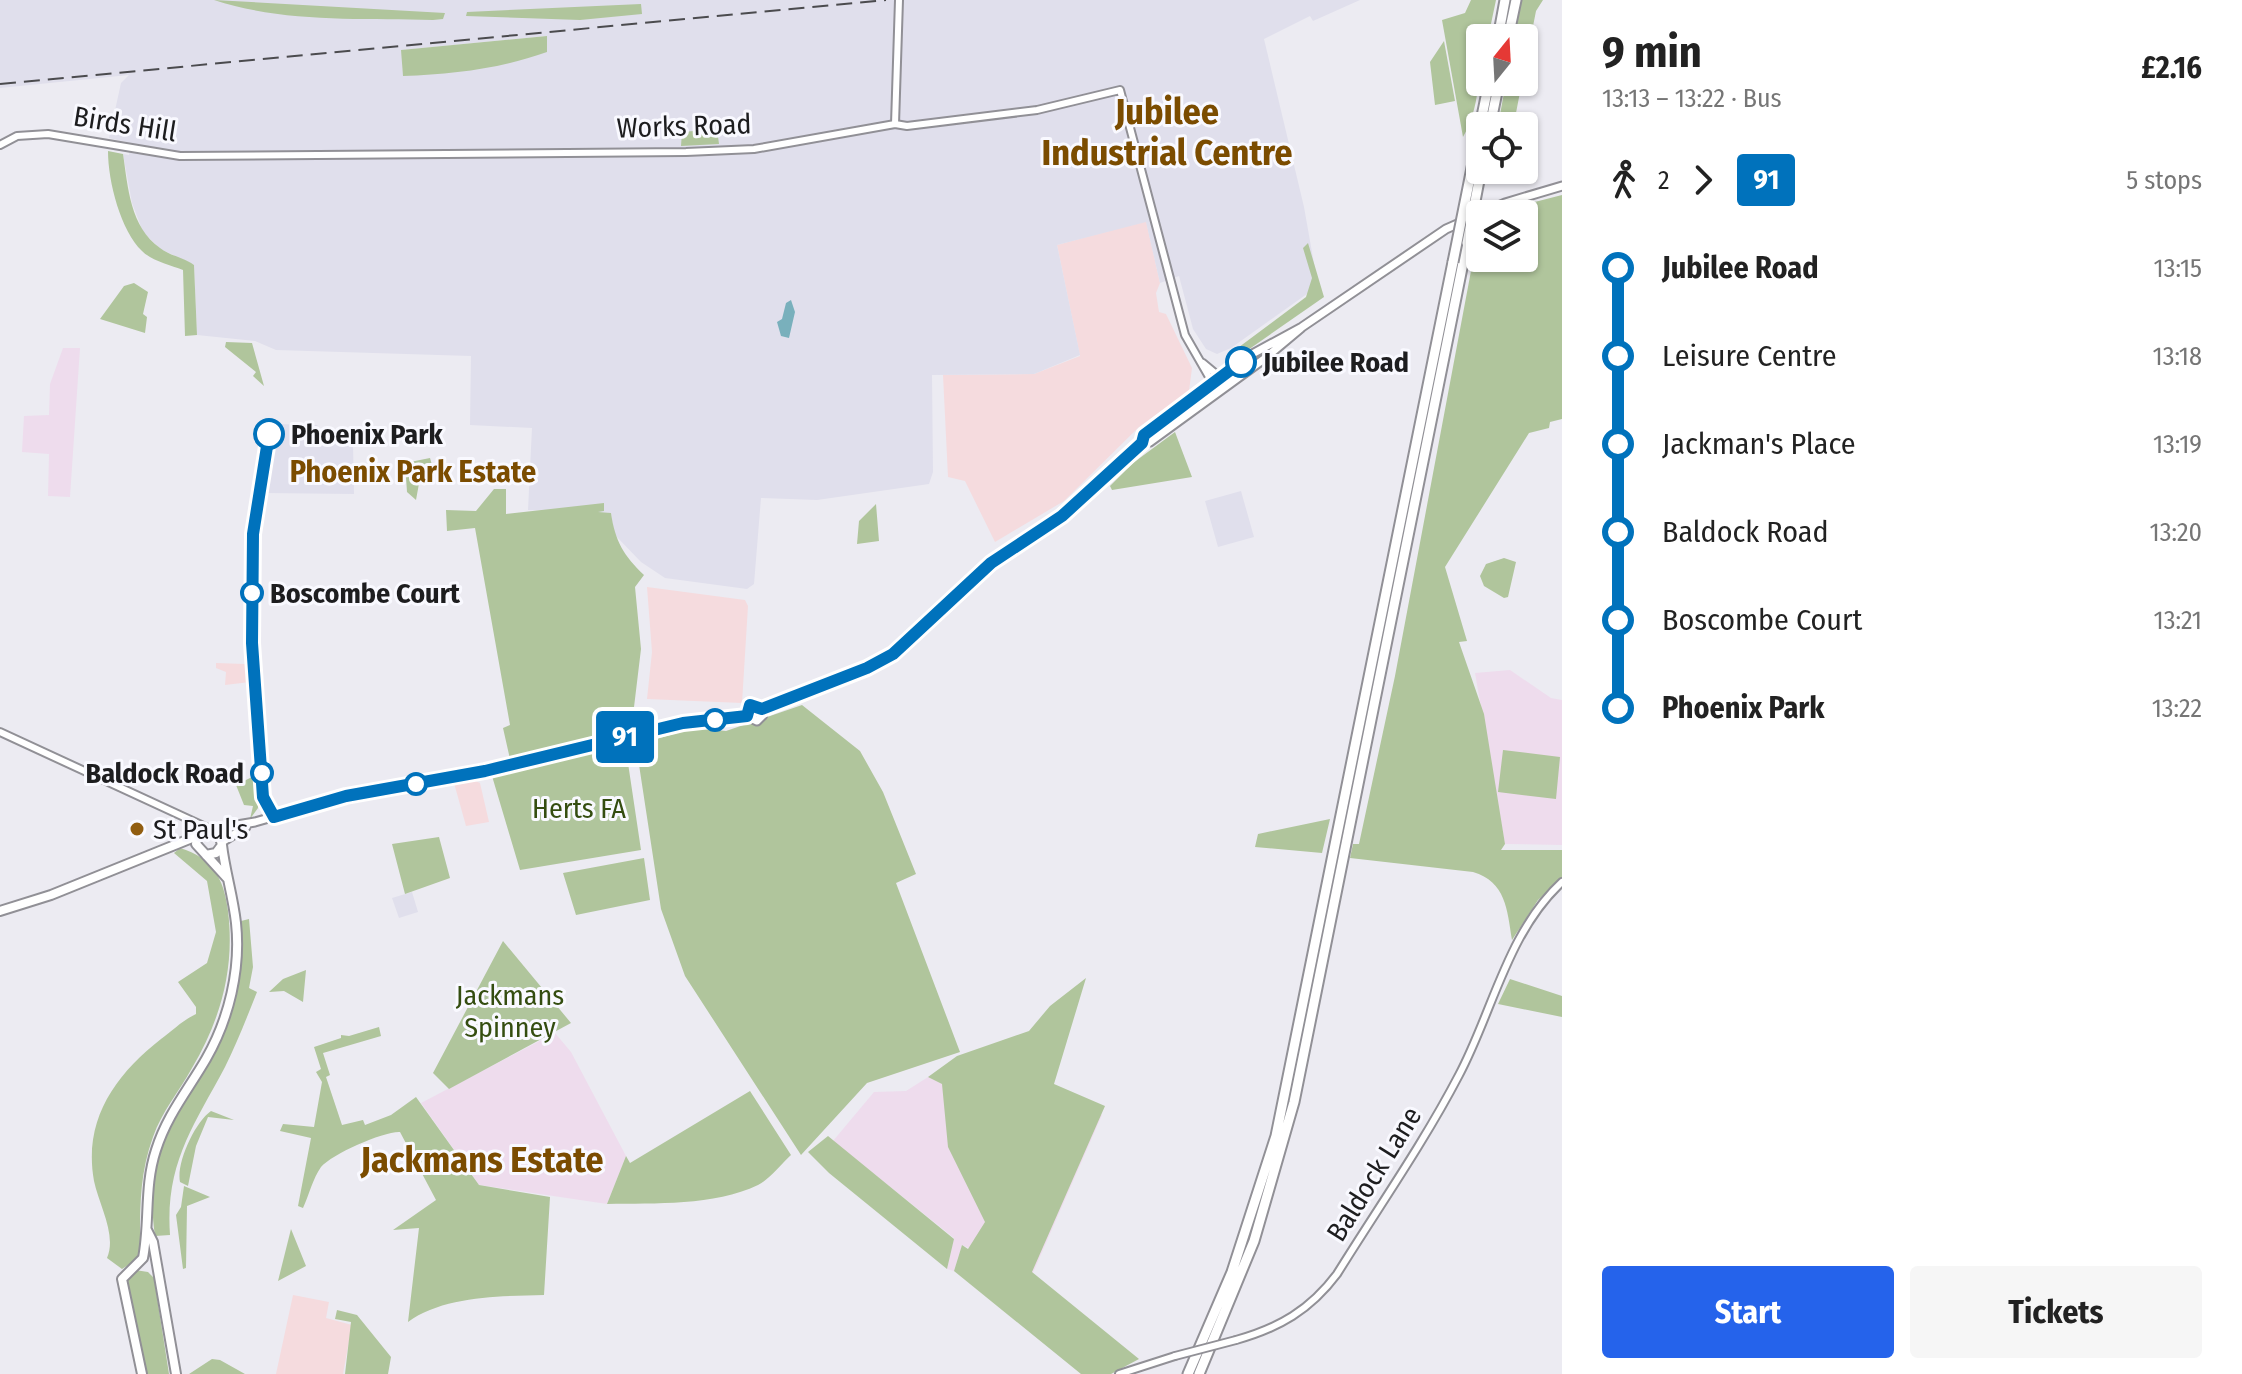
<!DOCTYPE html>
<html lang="en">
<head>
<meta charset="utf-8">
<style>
	:root { --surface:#fff; --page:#f6f6f6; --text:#222; --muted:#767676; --accent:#2563eb }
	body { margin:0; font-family:"Fira Sans Condensed",sans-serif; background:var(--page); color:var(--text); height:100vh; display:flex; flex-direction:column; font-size:30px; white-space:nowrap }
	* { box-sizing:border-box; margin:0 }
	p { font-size:26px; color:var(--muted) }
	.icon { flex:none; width:44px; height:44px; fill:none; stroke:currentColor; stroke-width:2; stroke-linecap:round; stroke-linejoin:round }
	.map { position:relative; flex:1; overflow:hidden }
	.drawer { display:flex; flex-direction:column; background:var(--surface); width:680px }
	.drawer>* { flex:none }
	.badge { padding:0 16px; border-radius:6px; font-size:28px; line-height:52px }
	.needle { width:52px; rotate:18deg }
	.tools { position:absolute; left:1466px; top:24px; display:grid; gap:16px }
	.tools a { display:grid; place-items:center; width:72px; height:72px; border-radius:8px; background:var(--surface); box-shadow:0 2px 6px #0004; font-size:40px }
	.map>.badge { position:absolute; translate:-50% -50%; box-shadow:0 0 0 4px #fff }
	.legs { display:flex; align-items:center; gap:12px; height:88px; padding:0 40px; font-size:26px }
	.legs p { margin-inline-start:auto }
	.summary { display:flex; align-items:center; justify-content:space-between; height:136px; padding:0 40px }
	h1 { font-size:44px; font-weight:700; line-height:60px }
	.cta { display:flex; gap:16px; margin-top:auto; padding:16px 40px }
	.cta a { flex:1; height:92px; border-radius:8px; background:var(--accent); color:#fff; font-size:32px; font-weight:700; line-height:92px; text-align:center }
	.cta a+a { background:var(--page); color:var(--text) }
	ul { padding:0 40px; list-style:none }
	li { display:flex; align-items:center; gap:28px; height:88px; font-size:30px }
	li i { display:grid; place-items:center; width:12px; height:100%; margin:0 10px; background:currentColor }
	li i::after { content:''; width:20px; height:20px; margin:-10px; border:6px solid; border-radius:50%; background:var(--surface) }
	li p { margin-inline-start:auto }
	li:first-child i { background:linear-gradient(#0000 50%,currentColor 0) }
	li:last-child i { background:linear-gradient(currentColor 50%,#0000 0) }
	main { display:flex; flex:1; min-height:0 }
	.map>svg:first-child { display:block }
	.commercial { fill:#f5dbde }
	.built { fill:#e0dfec; fill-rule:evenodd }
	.education { fill:#eedced }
	.green { fill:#b0c59c }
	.water { fill:#79b0bc }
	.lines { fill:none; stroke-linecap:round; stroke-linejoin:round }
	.tertiary-casing { stroke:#919096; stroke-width:10 }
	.secondary-casing { stroke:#919096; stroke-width:11 }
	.primary-casing { stroke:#919096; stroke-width:12 }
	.motorway-casing { stroke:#919096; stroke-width:13 }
	.tertiary { stroke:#fff; stroke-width:6 }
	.secondary { stroke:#fff; stroke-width:7 }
	.primary { stroke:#fff; stroke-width:8 }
	.motorway { stroke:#fff; stroke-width:9 }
	.rail { stroke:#4b4b4e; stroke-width:2; stroke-dasharray:16 8; stroke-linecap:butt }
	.tertiary-bridge-casing { stroke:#919096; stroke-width:10; stroke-linecap:butt }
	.motorway-bridge-casing { stroke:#919096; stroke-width:13; stroke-linecap:butt }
	.tertiary-bridge { stroke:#fff; stroke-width:6 }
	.motorway-bridge { stroke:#fff; stroke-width:9 }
	.line-1-casing { stroke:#fff; stroke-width:18 }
	.line-1 { stroke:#0072bc; stroke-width:12 }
	.stop-1-dot { fill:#fff; stroke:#0072bc; stroke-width:4 }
	.poi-dot { fill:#925e11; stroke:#f9f9ff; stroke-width:3 }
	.labels { text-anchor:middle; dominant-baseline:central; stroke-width:6; stroke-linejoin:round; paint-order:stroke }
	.street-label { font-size:28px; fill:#1d1d1f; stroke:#f9f9ff }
	.stop-label { font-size:28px; font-weight:bold; fill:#1d1d1f; stroke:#f9f9ff; text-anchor:start }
	.park-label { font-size:28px; fill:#344d10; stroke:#f9f9ff }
	.poi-label { font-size:28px; fill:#1d1d1f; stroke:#f9f9ff; text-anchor:start }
	.neighbourhood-label { font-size:30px; font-weight:bold; fill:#7b4c00; stroke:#f9f9ff }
	.district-label { font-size:36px; font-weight:bold; fill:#7b4c00; stroke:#f9f9ff }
</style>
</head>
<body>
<main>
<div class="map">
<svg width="1562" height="1374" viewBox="0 0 1562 1374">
	<rect width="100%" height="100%" fill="#ecebf2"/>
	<!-- commercial -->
	<path class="commercial" d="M1146 221 1160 283 1156 293 1159 312 1166 314 1192 368 1189 391 1139 427 1064 501 995 542 965 481 948 477 943 375 1034 374 1080 356 1057 245Z
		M647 587 745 600 748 606 742 703 647 699 652 652Z
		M216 663 245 664 250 682 225 685 226 672 216 668Z
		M471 779 480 783 489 822 466 826 454 783Z
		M293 1295 329 1302 326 1318 352 1325 343 1374H276Z"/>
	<!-- built -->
	<path class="built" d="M0 0H1360L1313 21 1310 16 1264 39 1304 207 1318 286 1231 348 1217 354 1206 349 1193 329 1179 276 1160 283 1146 222 1057 245 1080 355 1034 374 932 375 933 472 929 484 817 500 761 498 754 584 747 589 665 578 641 562 614 534 611 513 528 510 532 428 470 425 471 356 276 350 255 341 197 335 194 265 160 249 143 232 132 203 123 154 129 155 131 143 109 138 121 83 129 75 0 88ZM547 36 403 75 402 50Z
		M276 424 317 425 332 443H353L354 494 264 493 275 450Z
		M1241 491 1254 537 1218 547 1205 501Z
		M412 892 418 912 399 918 392 898Z"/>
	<!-- education -->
	<path class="education" d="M63 348H80L70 497 48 496 49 454 22 452 24 416 49 415 50 384Z
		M1510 670 1551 698 1562 700V845L1505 844 1475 673Z
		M555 1033 571 1052 626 1156 607 1204 479 1185 421 1103Z
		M936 1072 1102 1115 1032 1275 962 1245 954 1271 947 1269 954 1238 833 1141 874 1092 906 1091Z"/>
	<!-- green -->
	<path class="green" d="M214 0 445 13 443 19 433 20C359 18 284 23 214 0Z
		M1471 0H1496L1488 38H1480C1480 71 1480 108 1463 137L1442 20 1465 13Z
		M1521 0H1543L1536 11 1524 72V38H1514Z
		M641 4 642 14 580 20 466 16 467 12Z
		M547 36V52C499 69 454 74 403 76L401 50Z
		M1444 41 1455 101 1435 105 1430 62Z
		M1506 82H1522L1515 118 1499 120Z
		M717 129 719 144 681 146 682 132Z
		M108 151 123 154C128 187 130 227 160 248 170 256 183 257 194 265L197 335 185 336 183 270C170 265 152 261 142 251 121 231 108 182 108 151Z
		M1562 195V419L1550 422 1549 428 1529 433 1445 567 1467 641 1459 642 1484 714 1505 844 1501 850H1562V878L1538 900 1512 940C1507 909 1506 882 1473 872L1350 858 1353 844H1359L1395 676 1480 223V258H1524V214H1487Z
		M1308 243 1324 297 1235 359 1231 353 1306 297 1312 278 1303 248Z
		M134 283 148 292 143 314 147 317 145 333 100 319 124 286Z
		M226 342 252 343 264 386 253 376 256 372 225 347Z
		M1175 432 1192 477 1112 490 1110 486 1133 463Z
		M430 458 434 472 420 478 416 500 407 492 405 463Z
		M494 489H506V514L604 503V511L598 512 611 513C615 541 624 556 644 575L635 587 641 649 631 732 517 764 516 758 510 759 503 728 510 725 475 528 447 531 446 510 476 511Z
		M876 504 879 541 857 544 859 521Z
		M1504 558 1516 562 1508 597 1504 598 1484 586 1480 576 1486 564Z
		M802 705 860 751 883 792 916 874 896 883 960 1052 867 1083 801 1155 685 976 661 909 636 745 694 728 726 731Z
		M625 743 641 850 520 870 492 776Z
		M1503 750 1560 757 1556 799 1498 792Z
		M258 774V808L250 819 253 806 244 805 236 785Z
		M1330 819 1322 853 1255 847 1258 834Z
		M439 837 450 878 405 894 392 844Z
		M180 848C213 858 224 879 228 911 235 968 221 1019 192 1068 179 1092 162 1111 153 1137 139 1175 140 1211 140 1251L136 1260 122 1269 107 1258C117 1235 99 1205 94 1181 83 1120 115 1075 161 1039 172 1031 183 1020 196 1014V1007L178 982 207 963 216 932 207 881 174 853Z
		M644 858 650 900 576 915 563 873Z
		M249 919 253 967 249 988 257 992C247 1017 237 1043 225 1067 193 1127 165 1164 170 1235L155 1236C140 1135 197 1103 229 1019 241 987 241 954 241 921Z
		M503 941 571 1023 449 1089 433 1073Z
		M306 970 303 1002 284 991 269 992 283 979Z
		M1086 978 1054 1084 1105 1106 1032 1272 1139 1359 1111 1374H1081L954 1271 962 1245 968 1249 985 1222 948 1147 942 1084 928 1077 957 1056 1029 1031 1050 1006Z
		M1510 979 1562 996V1017L1498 1004Z
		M379 1027 381 1036 323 1053 330 1075 326 1077 342 1125 363 1120 365 1125 391 1115 416 1097 479 1185 550 1197 544 1295C501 1296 443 1296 408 1322L419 1228 393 1230 436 1200 400 1132C384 1131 332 1154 321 1167 313 1178 309 1195 303 1208L298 1206 311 1138 280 1131 283 1124 314 1127 322 1082 316 1072 321 1069 314 1047 341 1038V1035L349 1036Z
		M750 1091 791 1155C781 1164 770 1179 758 1185 714 1206 655 1203 607 1204L626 1156 630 1163Z
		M211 1111 234 1120 208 1117 196 1146 188 1186 180 1182C176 1163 195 1122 211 1111Z
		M828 1136 954 1239 947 1269 829 1173 808 1152Z
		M184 1186 210 1197 187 1206 186 1268 183 1269 176 1215 181 1207Z
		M291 1229 306 1266 278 1281Z
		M135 1270 148 1272 154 1278 169 1374H146L125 1281Z
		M337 1310 357 1315 391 1357 388 1374H345L351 1322 335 1319Z
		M212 1359 220 1360 245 1374H189Z"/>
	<!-- water -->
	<path class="water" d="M791 300 795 312 789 338 781 336 777 322 782 319 786 303Z"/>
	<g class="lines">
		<!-- tertiary casing -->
		<g class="tertiary-casing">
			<path id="tertiary" d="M895 124 899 0
				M0 145 17 136 48 134 180 156 686 152 754 149 895 124 907 126 1037 110 1120 90 1185 335 1212 382 1221 383
				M1203 363 1221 378
				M0 732 210 829
				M1236 1340C1279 1328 1310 1310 1337 1274 1378 1208 1423 1144 1459 1075 1493 1011 1507 933 1562 882
				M1119 1374 1175 1356"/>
		</g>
		<!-- secondary casing -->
		<g class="secondary-casing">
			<path id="secondary" d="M1142 443 1150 442 1264 359 1301 328
				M762 709 867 668 893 654 991 563 1081 501 1170 412 1245 358 1302 327 1446 229 1505 203 1562 186
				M747 716 757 721 763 715 762 709
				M747 716 750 705 762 709
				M213 829 255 822 346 796 485 771 683 723 747 716
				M222 842 246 827"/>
		</g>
		<!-- primary casing -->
		<g class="primary-casing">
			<path id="primary" d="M206 855 216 853 222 845 219 834 213 829 199 833 196 844 227 878
				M0 911 51 895 197 836
				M147 1230 153 1242 176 1374
				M142 1374 122 1279 143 1258C150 1222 144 1186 156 1150 167 1115 188 1090 206 1059 229 1019 241 969 236 923 233 896 225 871 222 845"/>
		</g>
		<!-- motorway casing -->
		<g class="motorway-casing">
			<path id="motorway" d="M1498 38 1505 0
				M1508 38 1516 0
				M1480 126 1489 82
				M1490 126 1499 82
				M1188 1374 1232 1272 1276 1136 1453 262
				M1199 1374 1254 1241 1294 1102 1467 243"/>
		</g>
		<!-- tertiary -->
		<use href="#tertiary" class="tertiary"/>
		<!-- secondary -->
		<use href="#secondary" class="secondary"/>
		<!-- primary -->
		<use href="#primary" class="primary"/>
		<!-- motorway -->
		<use href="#motorway" class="motorway"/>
		<!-- rail -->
		<path class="rail" d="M0 84 886 0"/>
		<!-- tertiary-bridge casing -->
		<g class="tertiary-bridge-casing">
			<path id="tertiary-bridge" d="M1175 1356 1236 1340"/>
		</g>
		<!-- motorway-bridge casing -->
		<g class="motorway-bridge-casing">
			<path id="motorway-bridge" d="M1467 243 1481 170
				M1453 262 1480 128"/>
		</g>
		<!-- tertiary-bridge -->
		<use href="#tertiary-bridge" class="tertiary-bridge"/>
		<!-- motorway-bridge -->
		<use href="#motorway-bridge" class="motorway-bridge"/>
	</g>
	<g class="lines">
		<!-- line-1 casing -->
		<g class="line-1-casing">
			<path id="line-1" d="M269 434 253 534 252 643 263 797 274 817 346 796 485 771 683 723 747 716 750 705 762 709 867 668 893 654 991 563 1062 516 1142 443 1144 435 1241 362"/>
		</g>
		<!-- line-1 -->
		<use href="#line-1" class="line-1"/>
	</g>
	<!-- markers -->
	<g class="stop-1-dot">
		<circle cx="1241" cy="362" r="14"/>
		<circle cx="269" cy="434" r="14"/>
		<circle cx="252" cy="593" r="10"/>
		<circle cx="715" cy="720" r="10"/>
		<circle cx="262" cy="773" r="10"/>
		<circle cx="416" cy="784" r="10"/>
	</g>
	<circle class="poi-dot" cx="137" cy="829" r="8"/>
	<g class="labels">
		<!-- street labels -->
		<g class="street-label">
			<text transform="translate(125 124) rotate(9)">Birds Hill</text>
			<text transform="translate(684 126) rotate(-2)">Works Road</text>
			<text transform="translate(1374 1174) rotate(-58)">Baldock Lane</text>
		</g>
		<!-- stop labels -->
		<g class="stop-label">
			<text x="1263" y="362">Jubilee Road</text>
			<text x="291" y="434">Phoenix Park</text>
			<text x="270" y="593">Boscombe Court</text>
			<text x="244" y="773" text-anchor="end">Baldock Road</text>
		</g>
		<!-- park labels -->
		<g class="park-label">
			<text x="579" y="808">Herts FA</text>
			<text x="510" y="995">Jackmans<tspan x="510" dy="32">Spinney</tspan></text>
		</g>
		<!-- poi labels -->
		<g class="poi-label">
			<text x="153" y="829">St Paul's</text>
		</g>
		<!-- neighbourhood labels -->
		<g class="neighbourhood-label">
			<text x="413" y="472">Phoenix Park Estate</text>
		</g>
		<!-- district labels -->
		<g class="district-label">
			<text x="1167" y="112">Jubilee<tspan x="1167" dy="41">Industrial Centre</tspan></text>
			<text x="482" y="1160">Jackmans Estate</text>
		</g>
	</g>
</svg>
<div class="tools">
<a><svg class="needle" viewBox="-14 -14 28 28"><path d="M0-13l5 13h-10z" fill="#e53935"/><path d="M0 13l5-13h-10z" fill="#767676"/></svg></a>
<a><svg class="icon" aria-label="locate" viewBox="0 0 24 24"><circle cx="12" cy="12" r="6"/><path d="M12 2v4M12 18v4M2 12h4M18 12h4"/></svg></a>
<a><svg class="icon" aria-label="layers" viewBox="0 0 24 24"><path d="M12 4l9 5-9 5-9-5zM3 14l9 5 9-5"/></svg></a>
</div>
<b class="badge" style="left:625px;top:737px;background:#0072bc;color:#fff">91</b>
</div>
<section class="drawer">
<div class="summary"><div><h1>9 min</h1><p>13:13 – 13:22 · Bus</p></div><b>£2.16</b></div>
<div class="legs"><svg class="icon" aria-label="walk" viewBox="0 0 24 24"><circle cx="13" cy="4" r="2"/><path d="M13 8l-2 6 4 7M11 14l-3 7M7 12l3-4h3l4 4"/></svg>2<svg class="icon" aria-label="forward" viewBox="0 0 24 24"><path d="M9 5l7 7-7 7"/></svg><b class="badge" style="background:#0072bc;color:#fff">91</b><p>5 stops</p></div>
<ul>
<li><i style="color:#0072bc"></i><b>Jubilee Road</b><p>13:15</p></li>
<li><i style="color:#0072bc"></i><span>Leisure Centre</span><p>13:18</p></li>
<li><i style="color:#0072bc"></i><span>Jackman's Place</span><p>13:19</p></li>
<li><i style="color:#0072bc"></i><span>Baldock Road</span><p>13:20</p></li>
<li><i style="color:#0072bc"></i><span>Boscombe Court</span><p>13:21</p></li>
<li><i style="color:#0072bc"></i><b>Phoenix Park</b><p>13:22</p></li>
</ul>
<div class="cta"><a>Start</a><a>Tickets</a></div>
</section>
</main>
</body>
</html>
